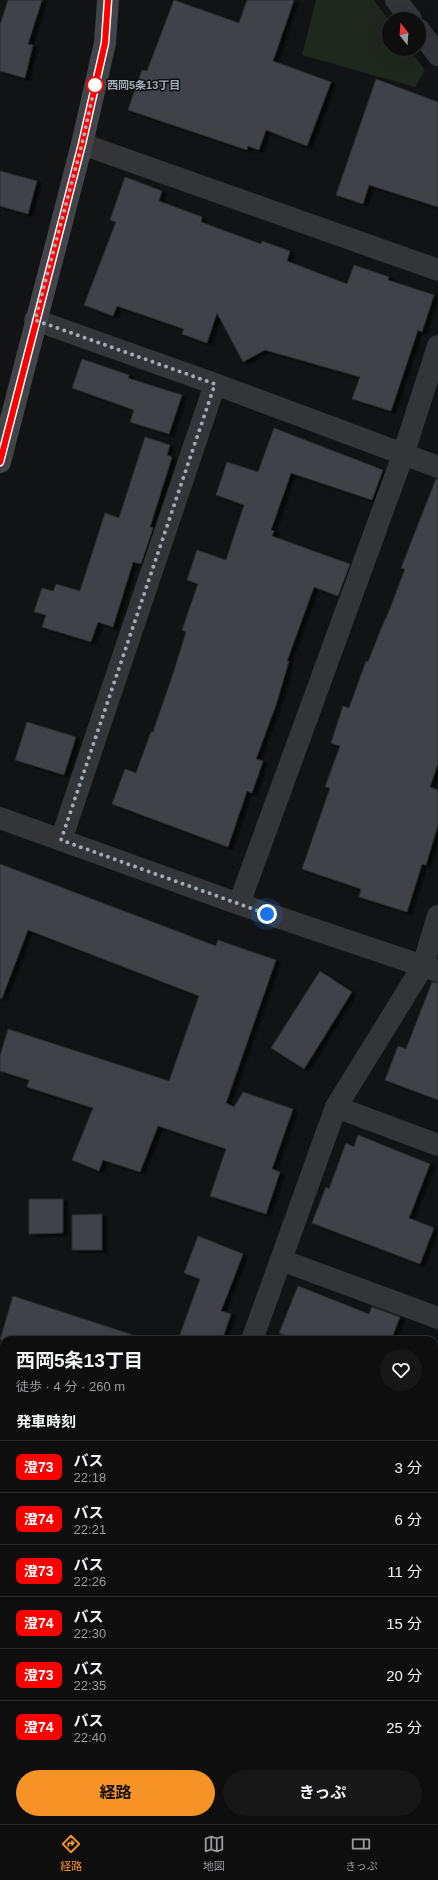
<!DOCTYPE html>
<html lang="ja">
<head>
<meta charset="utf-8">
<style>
	:root { --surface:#0e0e0f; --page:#171718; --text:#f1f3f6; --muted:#9b9c9e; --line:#2e2e2f; --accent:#f79227 }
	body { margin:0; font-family:Arial,"Noto Sans JP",sans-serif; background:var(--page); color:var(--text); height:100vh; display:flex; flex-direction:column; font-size:15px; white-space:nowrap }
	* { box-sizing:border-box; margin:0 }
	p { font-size:13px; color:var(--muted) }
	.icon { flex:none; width:22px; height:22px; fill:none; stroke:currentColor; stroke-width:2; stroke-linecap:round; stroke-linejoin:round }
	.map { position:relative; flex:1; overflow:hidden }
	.drawer { position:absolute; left:0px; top:1336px; width:438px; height:488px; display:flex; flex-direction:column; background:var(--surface); border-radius:12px 12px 0 0; box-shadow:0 4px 16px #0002,0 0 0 1px var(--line) }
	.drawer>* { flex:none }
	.badge { padding:0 8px; border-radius:6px; font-size:14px; line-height:26px }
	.needle { width:26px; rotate:343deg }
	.buttons { position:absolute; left:382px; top:12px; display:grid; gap:8px }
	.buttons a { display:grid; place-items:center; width:44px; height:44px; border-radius:50%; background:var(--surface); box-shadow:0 4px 16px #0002,0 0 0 1px var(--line); font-size:20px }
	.you { position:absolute; width:20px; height:20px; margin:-10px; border:3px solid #fff; border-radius:50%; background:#1a73e8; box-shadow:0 0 0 6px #1a73e833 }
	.map>.badge { position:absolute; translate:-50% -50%; box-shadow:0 0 0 2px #fff }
	h2 { padding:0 16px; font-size:15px; line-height:36px }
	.round { display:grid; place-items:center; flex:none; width:42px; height:42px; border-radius:21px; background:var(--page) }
	.headline { display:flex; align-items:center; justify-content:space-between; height:68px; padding:0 16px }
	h1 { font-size:19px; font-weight:700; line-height:30px }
	.primary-button { display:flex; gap:8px; margin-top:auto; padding:8px 16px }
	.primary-button a { flex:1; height:46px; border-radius:24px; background:var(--accent); color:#111; font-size:16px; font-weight:700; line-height:46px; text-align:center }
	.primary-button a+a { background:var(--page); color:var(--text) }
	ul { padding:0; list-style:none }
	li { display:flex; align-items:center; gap:12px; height:52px; padding:0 16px; border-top:1px solid var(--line) }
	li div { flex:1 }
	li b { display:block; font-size:15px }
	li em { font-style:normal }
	li .badge { min-width:44px; font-weight:700; text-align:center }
	.tabs { display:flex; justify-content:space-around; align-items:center; height:56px; border-top:1px solid var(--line); background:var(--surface); font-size:11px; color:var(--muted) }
	.tabs a { display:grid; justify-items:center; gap:2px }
	.tabs .active { color:var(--accent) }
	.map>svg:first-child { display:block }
	.green { fill:#1f271f }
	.building { fill:#414347; stroke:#2c2d30; filter:url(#shadow) }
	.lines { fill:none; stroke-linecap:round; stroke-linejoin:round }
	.street { stroke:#333539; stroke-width:22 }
	.secondary { stroke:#414449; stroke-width:22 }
	.line-casing { stroke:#fff; stroke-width:9 }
	.line { stroke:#f00; stroke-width:6 }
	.walk { stroke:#a3acb5; stroke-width:4; stroke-dasharray:0 7.2 }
	.stop-dot { fill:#fff; stroke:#f00; stroke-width:2 }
	.labels { text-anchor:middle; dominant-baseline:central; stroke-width:3; stroke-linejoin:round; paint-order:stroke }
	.stop-label { font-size:11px; font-weight:bold; fill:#a3acb5; stroke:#0d0e0f; text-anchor:start }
</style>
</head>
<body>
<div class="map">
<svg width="438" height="1824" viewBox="0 0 438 1824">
	<defs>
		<filter id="shadow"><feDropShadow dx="4.5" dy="2.5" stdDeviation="1" flood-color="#0009"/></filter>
	</defs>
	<rect width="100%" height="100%" fill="#121314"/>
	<!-- green -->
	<path class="green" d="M316 0H374L389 20V49H409L425 70 415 87 302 55Z
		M434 1679 438 1681V1824H419L408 1820H434Z"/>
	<!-- building -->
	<path class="building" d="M8 0H42L28 44 33 45 25 78 0 71V25Z
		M174 0 239 23 247 0H294L273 61 331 82 307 146 266 130 259 150 248 146 247 150 128 110 142 70 147 71Z
		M376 79 438 102V207L369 185 363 204 336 195Z
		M0 171 37 181 28 214 0 206Z
		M125 177 162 191 159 201 202 217 201 222 261 244 262 241 290 251 287 261 347 284 354 265 389 277 388 280 434 295 422 332 418 330 391 411 352 399 360 377 265 350 243 362 217 313 207 343 182 334 184 329 117 306 113 316 84 305 116 222 110 220Z
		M82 359 129 375 128 378 182 395 169 434 130 422 134 410 72 388Z
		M274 428 383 470 372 500 291 473 271 530 274 531 272 536 350 564 338 596 314 587 287 661H289L276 705 256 759 263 761 252 793 247 791 228 847 112 804 125 769 136 773 151 732H153L174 671 186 632 182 630 198 584 187 580 197 550 226 560 244 505 216 495 227 462 258 472Z
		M145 437 170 445 167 455 172 457 150 527 153 528 141 564 133 562 113 627 98 622 91 642 42 627 46 615 34 612 42 588 53 591 56 584 80 591 105 513 119 518Z
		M436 479H438V763L430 787 438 790V825L426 865 422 864 407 912 359 897 361 889 302 869 330 788 325 787 340 746 331 743 343 706 349 708 366 661 368 662 385 619H386L405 569 401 568Z
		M27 722 76 737 64 775 15 760Z
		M0 864 216 946 218 940 276 960 226 1103 234 1107 243 1092 293 1109 272 1169 280 1172 266 1214 210 1196 226 1149 158 1126 140 1172 103 1160 99 1171 72 1160 93 1108 27 1087 29 1080 0 1071V1056L8 1029 169 1081 199 996 28 930 2 998H0Z
		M320 971 352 992 304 1069 271 1048Z
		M432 982 438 983V1100L385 1080 398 1046 406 1049Z
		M358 1135 430 1164 409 1218 434 1228 420 1264 312 1223 326 1187 329 1189 346 1143 354 1147Z
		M29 1199H63V1233L29 1234Z
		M102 1214V1250H72V1215Z
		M198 1236 243 1254 221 1311 231 1314 222 1340H178L200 1279 184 1273Z
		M298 1286 369 1314 372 1307 400 1317 391 1340H296L279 1333Z
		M13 1296 133 1335 132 1340H0Z"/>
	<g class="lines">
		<!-- street -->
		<path class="street" d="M396 0 411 19
			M419 30 438 55
			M82 144 438 270
			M35 320 215 384 438 467
			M0 818 239 904 438 971
			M61 840 215 384
			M239 904 403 455 438 346
			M336 1107 438 1145
			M281 1260 438 1318
			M252 1340 336 1107 423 966 438 916
			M434 1484 438 1486
			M434 1665 438 1667
			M0 1689 4 1690
			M341 1820 351 1824
			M144 1824 146 1820"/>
		<!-- secondary -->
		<path class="secondary" d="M0 462 82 144 105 43 108 0"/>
	</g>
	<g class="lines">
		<!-- line casing -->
		<g class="line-casing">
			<path id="line" d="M0 462 82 144 105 43 108 0"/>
		</g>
		<!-- line -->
		<use href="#line" class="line"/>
		<!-- walk -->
		<path class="walk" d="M95 85 82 144 35 320 215 384 61 840 267 914"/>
	</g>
	<!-- markers -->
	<circle class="stop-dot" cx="95" cy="85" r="8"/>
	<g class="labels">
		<!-- stop labels -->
		<g class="stop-label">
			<text x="107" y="85">西岡5条13丁目</text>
		</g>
	</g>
</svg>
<div class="buttons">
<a><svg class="needle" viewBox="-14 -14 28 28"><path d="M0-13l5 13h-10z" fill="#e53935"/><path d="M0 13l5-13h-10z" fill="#9b9c9e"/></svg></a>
</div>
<div class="you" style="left:267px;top:914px"></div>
<section class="drawer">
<div class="headline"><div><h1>西岡5条13丁目</h1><p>徒歩 · 4 分 · 260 m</p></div><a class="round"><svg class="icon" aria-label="heart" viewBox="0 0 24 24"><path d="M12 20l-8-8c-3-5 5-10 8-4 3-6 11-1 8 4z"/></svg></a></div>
<h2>発車時刻</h2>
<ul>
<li><span class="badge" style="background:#f00;color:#fff">澄73</span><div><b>バス</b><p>22:18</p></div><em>3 分</em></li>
<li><span class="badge" style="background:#f00;color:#fff">澄74</span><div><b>バス</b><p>22:21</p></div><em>6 分</em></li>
<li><span class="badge" style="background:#f00;color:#fff">澄73</span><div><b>バス</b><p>22:26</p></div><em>11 分</em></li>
<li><span class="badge" style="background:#f00;color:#fff">澄74</span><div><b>バス</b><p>22:30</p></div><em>15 分</em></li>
<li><span class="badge" style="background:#f00;color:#fff">澄73</span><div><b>バス</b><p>22:35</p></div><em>20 分</em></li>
<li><span class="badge" style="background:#f00;color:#fff">澄74</span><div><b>バス</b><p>22:40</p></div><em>25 分</em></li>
</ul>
<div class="primary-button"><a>経路</a><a>きっぷ</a></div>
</section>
</div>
<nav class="tabs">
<a class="active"><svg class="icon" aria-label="directions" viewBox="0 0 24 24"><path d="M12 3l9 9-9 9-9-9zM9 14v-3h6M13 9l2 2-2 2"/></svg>経路</a>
<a><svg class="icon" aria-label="map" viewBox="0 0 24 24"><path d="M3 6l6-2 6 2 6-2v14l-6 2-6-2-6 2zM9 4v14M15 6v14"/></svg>地図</a>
<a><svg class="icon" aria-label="tickets" viewBox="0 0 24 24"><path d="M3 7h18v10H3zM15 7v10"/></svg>きっぷ</a>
</nav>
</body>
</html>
